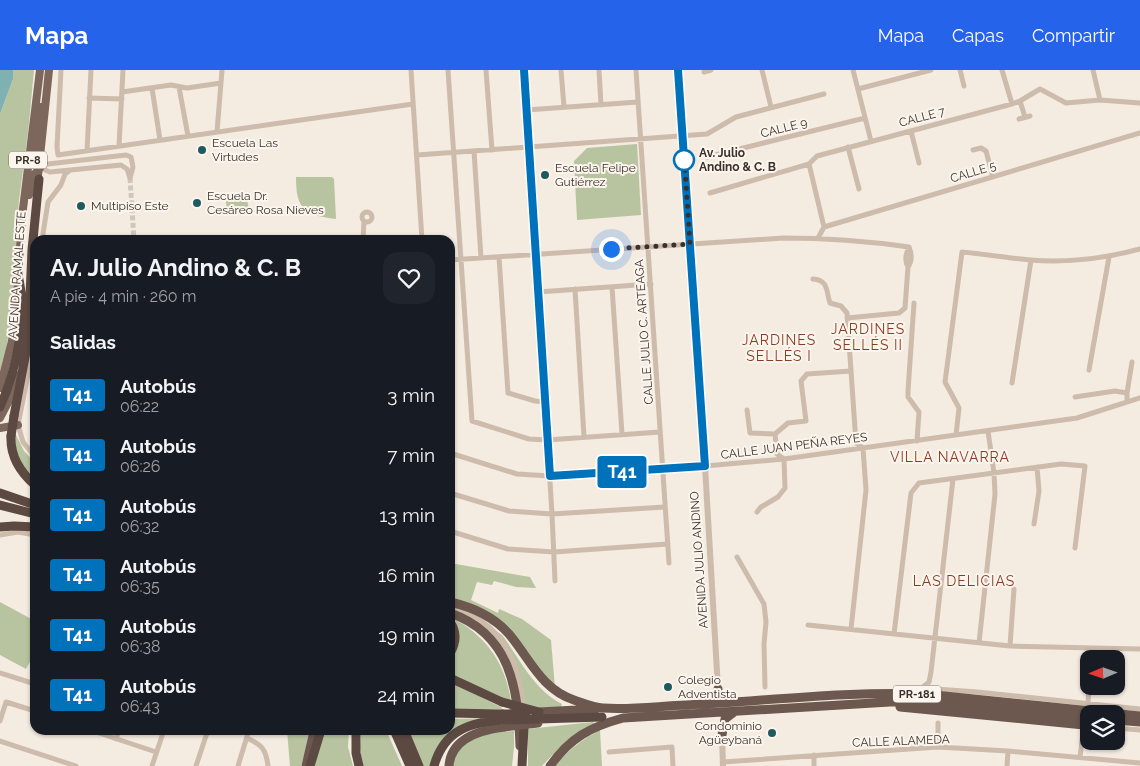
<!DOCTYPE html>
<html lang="es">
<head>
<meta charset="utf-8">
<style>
	:root { --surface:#171b24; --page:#20242c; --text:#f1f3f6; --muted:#9ea1a6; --accent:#2563eb }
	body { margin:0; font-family:Raleway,sans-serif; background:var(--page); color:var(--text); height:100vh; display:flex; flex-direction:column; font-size:19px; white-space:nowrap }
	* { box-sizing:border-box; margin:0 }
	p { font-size:16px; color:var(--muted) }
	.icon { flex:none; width:28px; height:28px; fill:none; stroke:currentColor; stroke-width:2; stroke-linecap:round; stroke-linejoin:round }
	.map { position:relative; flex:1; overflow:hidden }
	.side { position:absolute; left:30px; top:165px; width:425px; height:500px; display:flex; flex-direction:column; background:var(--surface); border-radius:15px; box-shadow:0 1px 4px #0004 }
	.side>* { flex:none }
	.badge { padding:0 10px; border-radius:4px; font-size:18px; line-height:32px }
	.needle { width:32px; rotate:268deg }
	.fabs { position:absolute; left:1080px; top:580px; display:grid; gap:10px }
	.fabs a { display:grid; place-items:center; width:45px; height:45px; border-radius:10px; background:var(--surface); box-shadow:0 1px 4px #0004; font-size:25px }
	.you { position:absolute; width:25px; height:25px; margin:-12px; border:4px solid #fff; border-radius:50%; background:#1a73e8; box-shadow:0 0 0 8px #1a73e833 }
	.map>.badge { position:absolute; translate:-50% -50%; box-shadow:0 0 0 2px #fff }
	h2 { padding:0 20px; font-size:19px; line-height:45px }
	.round { display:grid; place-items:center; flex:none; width:52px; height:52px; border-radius:15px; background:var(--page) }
	.headline { display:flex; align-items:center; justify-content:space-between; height:85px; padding:0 20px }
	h1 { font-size:24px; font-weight:700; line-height:38px }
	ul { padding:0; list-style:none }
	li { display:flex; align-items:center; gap:15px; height:60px; padding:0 20px }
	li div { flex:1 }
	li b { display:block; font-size:19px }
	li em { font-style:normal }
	li .badge { min-width:55px; font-weight:700; text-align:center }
	header { display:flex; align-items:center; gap:30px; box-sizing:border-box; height:70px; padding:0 25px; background:var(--accent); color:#fff }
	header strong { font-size:24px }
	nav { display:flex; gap:28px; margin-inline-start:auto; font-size:18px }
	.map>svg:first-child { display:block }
	.green { fill:#b8c4a0 }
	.water { fill:#7fb0b2 }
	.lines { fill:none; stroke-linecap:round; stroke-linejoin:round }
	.minor-tunnel { stroke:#cfc6bd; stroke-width:5; stroke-dasharray:5 2.5; stroke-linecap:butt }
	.minor { stroke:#cdbbac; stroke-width:5 }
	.tertiary { stroke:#cdbbac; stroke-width:6 }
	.primary { stroke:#7d675c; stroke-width:8 }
	.trunk { stroke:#6c584f; stroke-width:9 }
	.motorway { stroke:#5c4a42; stroke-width:9 }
	.trunk-bridge { stroke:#6c584f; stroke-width:9 }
	.motorway-bridge { stroke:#5c4a42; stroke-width:9 }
	.line-casing { stroke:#fff; stroke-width:11 }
	.line { stroke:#0072bc; stroke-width:8 }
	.walk { stroke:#3b302b; stroke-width:5; stroke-dasharray:0 9 }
	.poi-dot { fill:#1f5a5e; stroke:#fbf5ee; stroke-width:2 }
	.stop-dot { fill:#fff; stroke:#0072bc; stroke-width:2.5 }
	.labels { text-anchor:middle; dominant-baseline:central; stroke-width:4; stroke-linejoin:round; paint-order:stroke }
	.shield { fill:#fbf5ee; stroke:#756b66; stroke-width:1 }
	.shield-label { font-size:11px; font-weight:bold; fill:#3b302b }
	.street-label { font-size:12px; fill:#3b302b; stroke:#fbf5ee }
	.poi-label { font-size:12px; fill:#3b302b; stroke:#fbf5ee; text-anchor:start }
	.stop-label { font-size:12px; font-weight:bold; fill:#3b302b; stroke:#fbf5ee; text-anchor:start }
	.neighbourhood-label { font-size:14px; letter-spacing:1px; fill:#8c3b22; stroke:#fbf5ee }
</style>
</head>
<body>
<header>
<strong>Mapa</strong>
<nav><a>Mapa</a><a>Capas</a><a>Compartir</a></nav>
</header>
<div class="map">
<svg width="1140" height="696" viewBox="0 0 1140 696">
	<rect width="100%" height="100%" fill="#f4ebe1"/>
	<!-- green -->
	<path class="green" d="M13 0H34L28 63 19 130 11 244 6 283 0 303V44L13 9Z
		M637 74 641 145 577 150 574 91 587 78Z
		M296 107H332L334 109 336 149C304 145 296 139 296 107Z
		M247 129 249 140 227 143 226 131Z
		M14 361 24 381 35 392V413L17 391Z
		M450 493 530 507 536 518 516 517 494 511 492 515 477 512 471 530 498 543 499 539 522 549 551 570 555 618 510 562 450 529Z
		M0 532 35 551V583L26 599 0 585Z
		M451 547C486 566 505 592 511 631L450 604Z
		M496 561 502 565C520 589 534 620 562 634L561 637 541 638 524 635Z
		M450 612 501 637 502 639 450 640Z
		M494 648 477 651 434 685 430 696H423L409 660H450V649Z
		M593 652 595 654 559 678 542 696H528V659Z
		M287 660H308C311 671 304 685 301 696H290Z
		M324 660H349L348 677 353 696H312Z
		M361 660H386L402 696H362L360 678Z
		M600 660 602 696H554C568 681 581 670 600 660Z
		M514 661V677L512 696H452C452 691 453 685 456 681 468 664 494 662 514 661Z"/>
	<!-- water -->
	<path class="water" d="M0 0H13V9L0 44Z"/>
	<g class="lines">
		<!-- minor-tunnel -->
		<path class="minor-tunnel" d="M130 108 134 170"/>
		<!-- minor -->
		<path class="minor" d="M61 0 57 77 58 85 413 34
			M411 0 422 170
			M448 0 472 351 529 369 547 370 660 362
			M486 0 492 80
			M524 0 552 444 555 511
			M561 0 564 37
			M599 0 601 35
			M636 0 669 493
			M762 0 771 37
			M853 0 871 71
			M960 0 964 16
			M1002 0 1012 34
			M1093 0 1100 30
			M704 2 711 0
			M179 17 188 66
			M152 18 160 70
			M858 19 931 0
			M122 22 171 15 187 18 221 13
			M89 28 122 29
			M1020 31 1025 47
			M526 40 638 32
			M1019 49 1030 46
			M911 61 919 93
			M217 62 222 0
			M119 76 123 0
			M848 77 859 119
			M973 80 981 78 986 81 993 107
			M87 81 91 0
			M474 81 481 188
			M417 85 707 64 736 47 824 24
			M707 87 865 48
			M809 94 824 157
			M40 98 48 94 126 85 131 87 133 97 130 108
			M40 98 50 102 121 95 127 99 130 108
			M710 123 809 94 817 86 1012 34 1020 31 1040 19 1066 33 1100 30 1140 33
			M362 147a5 5 0 1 1 10 0a5 5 0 1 1-10 0Z
			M818 168 824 157 1140 63
			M42 170 48 132 61 115 65 104 69 101
			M363 170 364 151
			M499 187 508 323 535 331 545 332
			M450 190 783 168C826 168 867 171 909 177
			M908 197C904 190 906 183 909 177
			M813 209C829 210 826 222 830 233L841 236 847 243 856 373 863 378 866 420 851 559
			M612 217 622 364
			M575 219 584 367
			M538 222 651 214
			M914 233 908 321V327L919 342 917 371
			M847 248 899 243 905 238 908 197C912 191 912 184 909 177
			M35 269 18 355 23 372 35 387
			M1089 300 1109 187
			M1012 313 1031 190
			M1075 327 1115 321 1127 323
			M1127 332V323L1132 292
			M747 340 750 363 775 364
			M956 365 959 338 945 312 962 182C985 184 1007 188 1030 190 1068 193 1103 189 1140 179
			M450 383 517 404 550 406 705 396 784 389 1077 348 1140 328
			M450 423 509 441 552 444 665 437
			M757 442 761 437 778 427 785 418 784 389 777 384 775 364 788 353 806 351 801 311 807 304 851 301
			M1034 454 1039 421 1037 397
			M450 461 508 479 554 482 668 474
			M0 465 18 462 35 465
			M737 487 764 534 766 552 764 574 765 617
			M808 555 1010 576 1140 579
			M894 564 911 423 919 413 1061 394 1085 396 1075 478
			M979 573 995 424 994 403 988 361
			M1010 576 1014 519
			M1093 589 1094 578
			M0 603 35 614
			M922 618 977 622 1140 639
			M922 618 929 612 931 602 953 409
			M1088 633 1089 616
			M0 651 6 632 35 641
			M938 653V677
			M1116 658 1140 660
			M90 660 156 682
			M247 668C262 675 266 679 268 696
			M116 669 119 660
			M0 671 76 696
			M609 682 672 677 673 696
			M814 685V696
			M1080 687 1084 655H1089
			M723 692 938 677 1008 681 1140 693
			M152 696 164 660
			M196 696 208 660
			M238 696 249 660
			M1007 696 1008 681"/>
		<!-- tertiary -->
		<path class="tertiary" d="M678 0 705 396 718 619
			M450 536C502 553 518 589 523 640
			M722 665 723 696"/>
		<!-- primary -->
		<path class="primary" d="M39 97 36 91 35 84 40 37
			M37 115 49 0
			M29 125 33 106 40 98
			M0 318 12 271 16 238 22 147 40 0
			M0 348 11 327 17 305
			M0 358 18 355"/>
		<!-- trunk -->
		<path class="trunk" d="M450 532C472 537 494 547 509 564 530 589 541 619 574 630 583 633 594 638 603 638 631 640 659 636 687 635 766 631 846 621 925 624L1140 646
			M450 543C511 564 518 619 520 676
			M707 634 716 625 718 619
			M900 637 1084 655
			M539 642 596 639
			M1116 650 1140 652
			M722 665 725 649 733 643
			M306 696 313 666 312 660
			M449 696C451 668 480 660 504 657
			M550 696C570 668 590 657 623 648L890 632 925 631 1089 648"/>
		<!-- motorway -->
		<path class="motorway" d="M0 337C17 299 28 245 18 205
			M14 346 28 271 32 180 39 109
			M11 366C10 387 20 402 35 415
			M0 423 35 435
			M0 435 35 444
			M0 457 14 456 35 457
			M450 552C457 562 456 573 450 583
			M450 608 502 632
			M450 643 502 644
			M538 649 602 647
			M356 660V683L359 696
			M394 660 410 696
			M404 660 419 696
			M310 696 321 660
			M434 696C444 660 470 652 504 650
			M522 696 524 657"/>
		<!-- trunk-bridge -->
		<path class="trunk-bridge" d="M504 657 538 653"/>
		<!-- motorway-bridge -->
		<path class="motorway-bridge" d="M11 366 14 346
			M502 632 539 642
			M502 644 526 643
			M504 650 538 649"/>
	</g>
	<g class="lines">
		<!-- line casing -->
		<g class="line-casing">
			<path id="line" d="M524 0 550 406 705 396 678 0"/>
		</g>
		<!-- line -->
		<use href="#line" class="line"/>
		<!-- walk -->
		<path class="walk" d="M611 179 690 174 684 83V90"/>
	</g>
	<!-- markers -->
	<g class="poi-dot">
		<circle cx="202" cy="80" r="5"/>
		<circle cx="545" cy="105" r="5"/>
		<circle cx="197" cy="133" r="5"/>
		<circle cx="81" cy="136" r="5"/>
		<circle cx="668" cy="617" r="5"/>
		<circle cx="772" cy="663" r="5"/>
	</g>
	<circle class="stop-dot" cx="684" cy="90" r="10"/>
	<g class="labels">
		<!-- shield labels -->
		<g class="shield">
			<rect x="9" y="81.5" width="38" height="17" rx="4"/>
			<rect x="893" y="615.5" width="48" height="17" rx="4"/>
		</g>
		<g class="shield-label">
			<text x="28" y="90">PR-8</text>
			<text x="917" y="624">PR-181</text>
		</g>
		<!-- street labels -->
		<g class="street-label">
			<text transform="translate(922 47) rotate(-15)">CALLE 7</text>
			<text transform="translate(784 58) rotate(-14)">CALLE 9</text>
			<text transform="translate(973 102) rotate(-17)">CALLE 5</text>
			<text transform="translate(17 205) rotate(-86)">AVENIDA RAMAL ESTE</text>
			<text transform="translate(644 262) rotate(-94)">CALLE JULIO C. ARTEAGA</text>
			<text transform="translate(794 376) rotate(-7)">CALLE JUAN PEÑA REYES</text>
			<text transform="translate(699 490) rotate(-94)">AVENIDA JULIO ANDINO</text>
			<text transform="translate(901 671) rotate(-2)">CALLE ALAMEDA</text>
		</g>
		<!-- poi labels -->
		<g class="poi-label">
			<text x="212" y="73">Escuela Las<tspan x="212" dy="14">Virtudes</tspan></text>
			<text x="555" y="98">Escuela Felipe<tspan x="555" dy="14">Gutiérrez</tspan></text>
			<text x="207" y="126">Escuela Dr.<tspan x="207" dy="14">Cesáreo Rosa Nieves</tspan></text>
			<text x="91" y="136">Multipiso Este</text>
			<text x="678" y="610">Colegio<tspan x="678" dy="14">Adventista</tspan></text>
			<text x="762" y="656" text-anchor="end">Condominio<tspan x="762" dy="14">Agüeybaná</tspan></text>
		</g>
		<!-- stop labels -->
		<g class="stop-label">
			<text x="699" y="83">Av. Julio<tspan x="699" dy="14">Andino &amp; C. B</tspan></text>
		</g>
		<!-- neighbourhood labels -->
		<g class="neighbourhood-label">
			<text x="868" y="259">JARDINES<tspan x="868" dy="16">SELLÉS II</tspan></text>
			<text x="779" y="270">JARDINES<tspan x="779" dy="16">SELLÉS I</tspan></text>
			<text x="950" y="387">VILLA NAVARRA</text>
			<text x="964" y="511">LAS DELICIAS</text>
		</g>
	</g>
</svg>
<div class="fabs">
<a><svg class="needle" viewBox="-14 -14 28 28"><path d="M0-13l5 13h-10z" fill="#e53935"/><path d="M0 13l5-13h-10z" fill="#9ea1a6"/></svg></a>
<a><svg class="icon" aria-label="layers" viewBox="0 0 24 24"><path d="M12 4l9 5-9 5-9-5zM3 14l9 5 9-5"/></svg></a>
</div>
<div class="you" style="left:611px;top:179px"></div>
<b class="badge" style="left:622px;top:402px;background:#0072bc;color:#fff">T41</b>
<section class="side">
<div class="headline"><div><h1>Av. Julio Andino &amp; C. B</h1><p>A pie · 4 min · 260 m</p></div><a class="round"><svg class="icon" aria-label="heart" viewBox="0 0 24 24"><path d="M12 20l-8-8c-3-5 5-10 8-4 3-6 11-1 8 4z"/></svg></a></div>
<h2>Salidas</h2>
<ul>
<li><span class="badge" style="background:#0072bc;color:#fff">T41</span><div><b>Autobús</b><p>06:22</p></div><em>3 min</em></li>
<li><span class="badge" style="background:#0072bc;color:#fff">T41</span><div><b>Autobús</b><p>06:26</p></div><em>7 min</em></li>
<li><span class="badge" style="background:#0072bc;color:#fff">T41</span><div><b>Autobús</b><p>06:32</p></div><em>13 min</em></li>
<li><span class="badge" style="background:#0072bc;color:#fff">T41</span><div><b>Autobús</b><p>06:35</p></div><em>16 min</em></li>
<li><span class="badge" style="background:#0072bc;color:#fff">T41</span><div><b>Autobús</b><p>06:38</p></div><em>19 min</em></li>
<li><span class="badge" style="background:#0072bc;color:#fff">T41</span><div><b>Autobús</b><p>06:43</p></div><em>24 min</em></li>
</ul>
</section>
</div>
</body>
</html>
